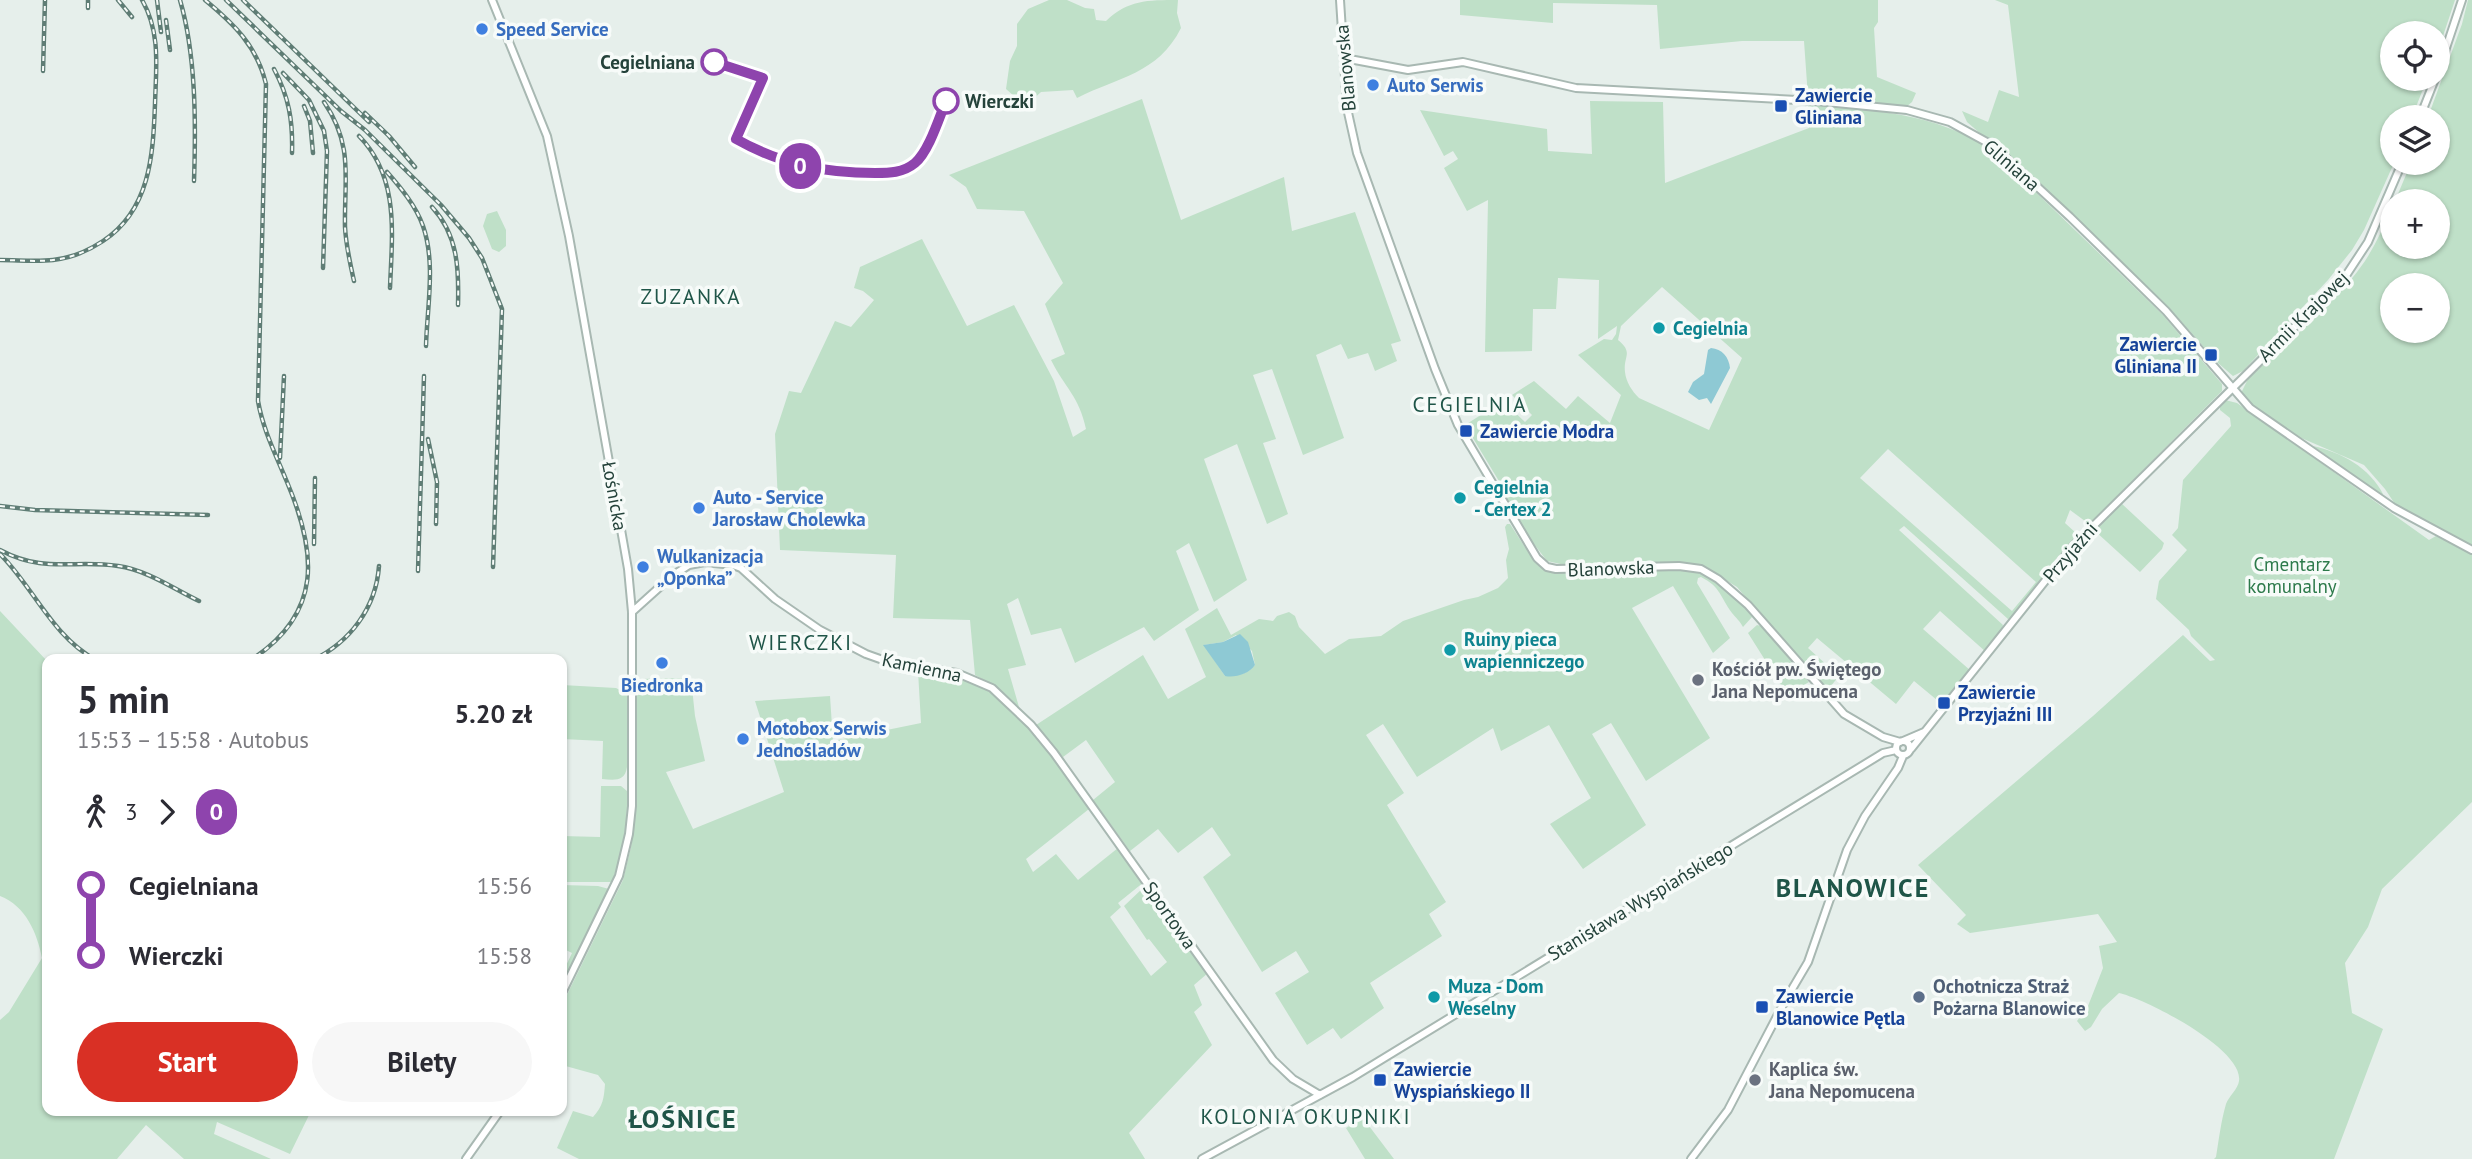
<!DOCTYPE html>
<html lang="pl">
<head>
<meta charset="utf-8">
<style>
	:root { --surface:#fff; --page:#f7f7f7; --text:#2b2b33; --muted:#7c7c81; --accent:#d93025 }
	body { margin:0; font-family:"PT Sans",sans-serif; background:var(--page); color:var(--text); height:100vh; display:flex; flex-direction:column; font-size:26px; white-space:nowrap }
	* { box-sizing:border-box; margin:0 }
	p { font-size:23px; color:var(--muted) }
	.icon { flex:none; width:38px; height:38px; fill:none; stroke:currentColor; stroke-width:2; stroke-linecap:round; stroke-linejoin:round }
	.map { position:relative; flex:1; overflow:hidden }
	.drawer { position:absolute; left:42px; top:654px; width:525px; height:462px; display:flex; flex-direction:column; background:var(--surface); border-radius:14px; box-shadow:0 2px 5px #0004 }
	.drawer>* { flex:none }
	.badge { padding:0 14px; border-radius:23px; font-size:24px; line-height:46px }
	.buttons { position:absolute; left:2380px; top:21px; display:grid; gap:14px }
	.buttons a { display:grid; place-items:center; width:70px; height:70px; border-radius:50%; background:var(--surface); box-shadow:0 2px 5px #0004; font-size:35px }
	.map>.badge { position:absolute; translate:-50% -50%; box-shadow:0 0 0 4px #fff }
	.legs { display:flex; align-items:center; gap:10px; height:77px; padding:0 35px; font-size:23px }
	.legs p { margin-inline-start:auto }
	.summary { display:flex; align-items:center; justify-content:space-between; height:119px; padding:0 35px }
	h1 { font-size:38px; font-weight:800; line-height:52px }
	.cta { display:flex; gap:14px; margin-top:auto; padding:14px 35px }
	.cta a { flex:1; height:80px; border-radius:42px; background:var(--accent); color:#fff; font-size:28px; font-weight:800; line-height:80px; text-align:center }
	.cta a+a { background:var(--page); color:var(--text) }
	ul { padding:0 35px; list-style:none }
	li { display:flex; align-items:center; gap:24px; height:70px; font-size:26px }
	li i { display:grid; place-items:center; width:10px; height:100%; margin:0 9px; background:currentColor }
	li i::after { content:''; width:18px; height:18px; margin:-9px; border:5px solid; border-radius:50%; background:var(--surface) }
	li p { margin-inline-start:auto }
	li:first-child i { background:linear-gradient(#0000 50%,currentColor 0) }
	li:last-child i { background:linear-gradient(currentColor 50%,#0000 0) }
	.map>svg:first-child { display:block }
	.green { fill:#bfe0c8; fill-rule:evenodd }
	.water { fill:#8ec9d4 }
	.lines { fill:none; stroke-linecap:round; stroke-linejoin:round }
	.tertiary-casing { stroke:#a8b8b2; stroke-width:10 }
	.tertiary { stroke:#fff; stroke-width:6 }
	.rail-casing { stroke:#5f7d75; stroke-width:4.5 }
	.rail { stroke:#f7fbf9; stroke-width:2; stroke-dasharray:5; stroke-linecap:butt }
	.line-1-casing { stroke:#fff; stroke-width:16 }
	.line-1 { stroke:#8e44ad; stroke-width:10 }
	.shop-dot { fill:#3f7fe0; stroke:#f7fbf9; stroke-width:2.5 }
	.stop-1-dot { fill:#fff; stroke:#8e44ad; stroke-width:3.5 }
	.transit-dot { fill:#1a4fb4; stroke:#f7fbf9; stroke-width:2.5 }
	.culture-dot { fill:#0f9aa8; stroke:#f7fbf9; stroke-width:2.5 }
	.worship-dot { fill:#6b7280; stroke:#f7fbf9; stroke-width:2.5 }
	.service-dot { fill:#5c6f8a; stroke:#f7fbf9; stroke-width:2.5 }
	.labels { text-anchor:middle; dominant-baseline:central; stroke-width:7; stroke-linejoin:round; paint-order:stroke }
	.shop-label { font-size:19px; font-weight:bold; fill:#366cbe; stroke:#f7fbf9; text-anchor:start }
	.stop-label { font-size:19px; font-weight:bold; fill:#24423a; stroke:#f7fbf9; text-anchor:end }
	.street-label { font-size:19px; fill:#24423a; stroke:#f7fbf9 }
	.transit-label { font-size:19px; font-weight:bold; fill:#164399; stroke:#f7fbf9; text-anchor:start }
	.culture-label { font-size:19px; font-weight:bold; fill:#0d838f; stroke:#f7fbf9; text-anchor:start }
	.park-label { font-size:19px; fill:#2d7a4b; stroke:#f7fbf9 }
	.worship-label { font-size:19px; font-weight:bold; fill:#5b616d; stroke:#f7fbf9; text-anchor:start }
	.service-label { font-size:19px; font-weight:bold; fill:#4e5e75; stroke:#f7fbf9; text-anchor:start }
	.neighbourhood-label { font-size:21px; letter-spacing:2px; fill:#1f5548; stroke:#f7fbf9 }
	.district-label { font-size:26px; font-weight:bold; letter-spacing:2px; fill:#1f5548; stroke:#f7fbf9 }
</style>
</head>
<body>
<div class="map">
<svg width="2472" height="1159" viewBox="0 0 2472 1159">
	<rect width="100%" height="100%" fill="#e6efeb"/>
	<!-- green -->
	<path class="green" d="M1049 0H1067L1085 8 1094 9 1096 20 1106 21C1128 0 1147 0 1178 0L1177 13 1181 28C1158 74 1118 77 1077 98L1073 90 1041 92 1029 103H1022L1006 89 1010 61 1017 46V24L1028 9Z
		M1460 0H1878V22L1874 28 1877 77 1916 93 1912 102 1906 107 1808 97 1804 41H1742L1660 49 1657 5 1553 3V23L1460 15Z
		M1995 0H2455L2438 51V33H2392V79H2427L2412 117H2392L2394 163 2364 230 2352 250 2328 280 2243 371 2233 376 2218 363 2173 312 2042 187 1967 122 1962 111 1988 122 1999 90 2019 97 2008 5Z
		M2468 0H2472V547L2395 504 2385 489 2364 465 2299 437 2261 414 2242 397 2241 393 2248 379C2287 342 2334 306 2365 261 2376 244 2384 226 2392 208V247H2438V201H2395L2411 163H2438V117H2428L2462 24ZM2392 285H2438V331H2392Z
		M1142 99 1181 220 1284 177 1292 231 1355 212 1401 341 1391 344 1397 361 1375 371 1368 353 1348 359 1341 344 1316 355 1344 438 1303 455 1272 369 1253 375 1276 439 1263 443 1288 514 1267 524 1237 444 1204 459 1247 580 1214 602 1189 543 1176 551 1199 610 1154 641 1144 627 1075 663 1061 628 1031 635 1018 598 1007 604 1026 665 1008 669 1019 707 997 687 975 675 970 620 893 618 896 555 780 550 775 434 789 391 801 393 835 321 851 327 874 300 863 291 854 288 860 267 922 239 967 326 1014 305 1054 381 1073 437 1086 429C1079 396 1065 388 1051 360L1065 354 1045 304 1063 283 1024 211 977 209 966 187 949 175Z
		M1590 101 1663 102 1665 183 1809 128 1808 104C1873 110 1935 113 1991 149L2162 314 2222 384V391L2089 524 2070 510 2065 523 2077 534 2012 618 2008 619 1904 526 1899 530 2003 625 2001 631 1986 652 1940 611 1923 629 1971 671 1943 705 1914 681 1896 704 1817 638 1808 648 1839 676 1826 692 1737 587 1708 569 1682 563 1565 565 1547 561 1524 531 1501 493 1505 491 1465 425 1503 401 1525 422 1532 415 1512 395 1534 381 1566 409 1578 396 1610 423 1621 395 1578 355 1604 339 1612 340 1616 334 1617 326 1598 339 1599 280 1558 278 1556 309H1533L1532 351 1485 352 1488 200 1467 211 1444 168 1458 159 1453 151 1444 156 1420 110 1547 129 1548 151 1592 154ZM1662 287 1742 358 1709 430 1639 398C1632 391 1626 382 1625 372 1623 356 1634 353 1618 340L1621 326ZM1888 449 2036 582 2012 611 1860 478Z
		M497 211 506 230V246L499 252 492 249 483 226 487 214Z
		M2225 400 2237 403 2429 540 2436 536 2472 554V802L2382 889 2368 927 2345 963 2352 1013 2383 1029 2334 1159H2214L2216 1157C2219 1139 2221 1121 2226 1104 2229 1096 2238 1089 2239 1081 2244 1049 2146 999 2119 993L2102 1009 2091 1027 2085 1031 2077 1021 2088 1006 2103 968 2099 946 2117 942 2098 914 1970 933 1957 924 1966 915 1918 865 2093 716 2183 635 2210 661 2215 660 2191 636 2189 630 2156 599 2159 581 2187 550 2172 535 2178 528 2183 480 2231 426 2230 418 2220 410V406Z
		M2313 446C2341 452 2370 468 2383 494H2379Z
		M2121 503 2164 543 2162 549 2140 572 2095 531Z
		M1507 524H1510L1530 555 1545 569 1572 572 1643 569 1693 570 1720 584 1750 611 1752 617 1743 627C1740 621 1736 618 1732 613 1720 597 1721 587 1701 577L1698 578 1697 583 1730 638 1713 653 1673 586 1632 608 1710 738 1646 781 1611 723 1592 734 1646 825 1583 869 1550 824 1591 798 1549 725 1501 751 1493 728 1417 777 1383 724 1366 735 1404 793 1387 805 1446 902 1429 914 1442 936 1370 983 1384 1008 1341 1039 1333 1028 1307 1045 1275 993 1309 972 1296 951 1262 972 1203 877 1231 855 1212 827 1178 853 1158 829 1130 851 1093 800 1115 782 1086 740 1063 757 1043 736 1036 725 1143 655 1168 699 1206 677 1185 629 1217 608 1231 635 1259 619 1273 621 1277 616 1289 612 1295 616 1299 627 1325 654 1349 639 1381 636 1403 621 1464 600 1478 597 1498 588 1508 578 1506 560 1509 549 1505 527ZM1236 635 1252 651 1255 665C1248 675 1237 675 1225 676L1204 645 1223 642Z
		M0 611 47 661V1111H311L290 1154 217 1122 214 1134 271 1159H184L146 1125 117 1159H0V1020L9 1012 42 958C37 933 26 906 0 896Z
		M1757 625 1761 626 1809 682 1787 695 1748 633Z
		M918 671C936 672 959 675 976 684 1021 706 1061 769 1089 809L1026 859 1033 872 1056 854 1078 880 1118 848 1144 882 1118 903 1121 907 1110 917 1151 976 1167 962 1149 939 1147 940 1124 906 1143 888 1147 889 1208 973 1194 985 1202 1005 1194 1012 1212 1045 1129 1133 1145 1159H579L557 1148 573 1111 593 1117C603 1106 604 1098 605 1084L598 1075 562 1065V1005L623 880 631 847 635 817 637 679 691 678 695 716 705 761 666 772 693 829 784 792 755 701 830 696 833 741 921 723Z
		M562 685 616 688 627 694V767C625 782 614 780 602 779L603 741 562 739Z
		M601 786H621L627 791C628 824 623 852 612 882H562V836L600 837Z
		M562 885 598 886 609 889 562 984V974L572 953 562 948Z
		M1363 1118 1394 1159H1365L1346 1128Z"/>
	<!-- water -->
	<path class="water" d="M1711 348C1722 349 1729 357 1730 368L1711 404 1707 398 1699 400 1688 392 1693 382 1704 374 1708 350Z
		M1240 634 1248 642 1255 665C1249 674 1235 678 1225 676L1203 645 1223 642Z"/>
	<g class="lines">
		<!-- tertiary casing -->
		<g class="tertiary-casing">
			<path id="tertiary" d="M492 0 547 136 569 236 628 569 632 612V806L629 834 619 876 562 993
				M1340 0 1347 108 1357 153 1435 369 1458 425 1537 558 1547 567 1556 569 1679 566 1701 569 1718 579 1748 605 1844 714 1883 737 1900 742
				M1344 58 1408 70 1463 62 1576 88 1816 101 1907 110 1950 122 1992 145 2070 217 2166 311 2250 408 2394 508 2472 550
				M2438 72 2462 0
				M2420 117 2435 79
				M632 612 672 576 689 565 705 562 733 565 741 568 775 599 820 630 866 654 894 664 957 673 992 688 1031 725 1054 753 1273 1060 1293 1079 1320 1095
				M1896 748a7 7 0 1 1 14 0a7 7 0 1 1-14 0Z
				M1903 741 1924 732
				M1911 749 2073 546 2345 277 2368 242 2402 163
				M466 1159 500 1111
				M1202 1159 1353 1077 1883 753 1896 750
				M1691 1159 1728 1110 1785 1001 1808 962 1847 850 1865 816 1898 768 1903 756"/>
		</g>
		<!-- tertiary -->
		<use href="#tertiary" class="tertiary"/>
		<!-- rail casing -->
		<g class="rail-casing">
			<path id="rail" d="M118 0 132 17
				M157 0 161 32
				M180 0C196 55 196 123 194 181
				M205 0C234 24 257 46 266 84L258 401C263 430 276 455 287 482 317 553 323 613 251 660
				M226 0 341 111 365 130 441 205 469 238 482 258 502 309 493 567
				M243 0 369 122
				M88 8V0
				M166 20 170 50
				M274 69C289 97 293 121 292 153
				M43 71 45 0
				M283 73 309 100 324 131 327 151 323 268
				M324 102C354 146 344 179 345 227 346 246 350 263 354 281
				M304 106 310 121 313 153
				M365 113 389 136 415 167
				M359 136C400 178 392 234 390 288
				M387 172C401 188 416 206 423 226 436 263 427 308 426 346
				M432 207C458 235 459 269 458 305
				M0 260C18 260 36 262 53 260 71 258 88 251 103 241 150 210 153 156 155 104 156 68 161 33 142 0
				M428 439 437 482 436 524
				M280 458 284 376
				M0 506 35 510 208 515
				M314 544 315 478
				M0 550C45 574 74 559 118 566 147 570 174 589 199 601
				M0 554C34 588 52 636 96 660
				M418 571 424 376
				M313 660C350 642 376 608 379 566"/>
		</g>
		<!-- rail -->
		<use href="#rail" class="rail"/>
	</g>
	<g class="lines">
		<!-- line-1 casing -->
		<g class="line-1-casing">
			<path id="line-1" d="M714 62 763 78 736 139C780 164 824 173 875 173 889 173 903 173 915 163 929 151 939 118 946 101"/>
		</g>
		<!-- line-1 -->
		<use href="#line-1" class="line-1"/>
	</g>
	<!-- markers -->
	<g class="shop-dot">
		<circle cx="482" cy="29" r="7"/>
		<circle cx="1373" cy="85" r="7"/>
		<circle cx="699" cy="508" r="7"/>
		<circle cx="643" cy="567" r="7"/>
		<circle cx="662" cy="663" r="7"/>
		<circle cx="743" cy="739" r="7"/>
	</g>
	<g class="stop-1-dot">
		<circle cx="714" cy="62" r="12"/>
		<circle cx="946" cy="101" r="12"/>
	</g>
	<g class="transit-dot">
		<rect x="1774" y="99" width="14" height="14" rx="3.5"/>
		<rect x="2204" y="348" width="14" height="14" rx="3.5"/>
		<rect x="1459" y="424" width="14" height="14" rx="3.5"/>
		<rect x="1937" y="696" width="14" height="14" rx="3.5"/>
		<rect x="1755" y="1000" width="14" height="14" rx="3.5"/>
		<rect x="1373" y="1073" width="14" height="14" rx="3.5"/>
	</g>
	<g class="culture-dot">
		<circle cx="1659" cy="328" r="7"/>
		<circle cx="1460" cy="498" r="7"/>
		<circle cx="1450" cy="650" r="7"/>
		<circle cx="1434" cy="997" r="7"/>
	</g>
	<g class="worship-dot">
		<circle cx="1698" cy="680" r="7"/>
		<circle cx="1755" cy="1080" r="7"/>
	</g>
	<circle class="service-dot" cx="1919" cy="997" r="7"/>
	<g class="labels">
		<!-- shop labels -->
		<g class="shop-label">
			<text x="496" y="29">Speed Service</text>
			<text x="1387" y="85">Auto Serwis</text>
			<text x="713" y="497">Auto - Service<tspan x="713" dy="22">Jarosław Cholewka</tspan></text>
			<text x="657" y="556">Wulkanizacja<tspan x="657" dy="22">„Oponka”</tspan></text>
			<text x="662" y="685" text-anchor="middle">Biedronka</text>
			<text x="757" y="728">Motobox Serwis<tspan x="757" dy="22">Jednośladów</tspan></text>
		</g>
		<!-- stop labels -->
		<g class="stop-label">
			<text x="695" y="62">Cegielniana</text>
			<text x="965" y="101" text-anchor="start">Wierczki</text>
		</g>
		<!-- street labels -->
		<g class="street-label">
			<text transform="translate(1345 68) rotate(-95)">Blanowska</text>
			<text transform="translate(2012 165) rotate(41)">Gliniana</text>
			<text transform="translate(2303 316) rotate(-45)">Armii Krajowej</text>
			<text transform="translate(615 496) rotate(80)">Łośnicka</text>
			<text transform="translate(2070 552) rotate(-49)">Przyjaźni</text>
			<text transform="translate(1611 568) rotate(-2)">Blanowska</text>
			<text transform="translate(922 667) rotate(12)">Kamienna</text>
			<text transform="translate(1640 901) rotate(-31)">Stanisława Wyspiańskiego</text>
			<text transform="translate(1170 915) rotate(55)">Sportowa</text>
		</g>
		<!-- transit labels -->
		<g class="transit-label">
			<text x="1795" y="95">Zawiercie<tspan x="1795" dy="22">Gliniana</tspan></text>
			<text x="2197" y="344" text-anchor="end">Zawiercie<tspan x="2197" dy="22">Gliniana II</tspan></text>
			<text x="1480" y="431">Zawiercie Modra</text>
			<text x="1958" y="692">Zawiercie<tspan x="1958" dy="22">Przyjaźni III</tspan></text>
			<text x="1776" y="996">Zawiercie<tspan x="1776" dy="22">Blanowice Pętla</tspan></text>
			<text x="1394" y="1069">Zawiercie<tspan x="1394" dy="22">Wyspiańskiego II</tspan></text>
		</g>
		<!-- culture labels -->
		<g class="culture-label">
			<text x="1673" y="328">Cegielnia</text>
			<text x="1474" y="487">Cegielnia<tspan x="1474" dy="22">- Certex 2</tspan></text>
			<text x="1464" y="639">Ruiny pieca<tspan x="1464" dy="22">wapienniczego</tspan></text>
			<text x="1448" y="986">Muza - Dom<tspan x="1448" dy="22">Weselny</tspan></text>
		</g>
		<!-- park labels -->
		<g class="park-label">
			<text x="2292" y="564">Cmentarz<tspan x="2292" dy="22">komunalny</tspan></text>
		</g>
		<!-- worship labels -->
		<g class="worship-label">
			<text x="1712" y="669">Kościół pw. Świętego<tspan x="1712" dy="22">Jana Nepomucena</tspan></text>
			<text x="1769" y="1069">Kaplica św.<tspan x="1769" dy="22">Jana Nepomucena</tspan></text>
		</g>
		<!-- service labels -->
		<g class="service-label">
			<text x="1933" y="986">Ochotnicza Straż<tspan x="1933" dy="22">Pożarna Blanowice</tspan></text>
		</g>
		<!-- neighbourhood labels -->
		<g class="neighbourhood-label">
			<text x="691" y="296">ZUZANKA</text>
			<text x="1470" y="404">CEGIELNIA</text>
			<text x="801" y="642">WIERCZKI</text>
			<text x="1306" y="1116">KOLONIA OKUPNIKI</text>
		</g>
		<!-- district labels -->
		<g class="district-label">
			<text x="1853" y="887">BLANOWICE</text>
			<text x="683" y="1118">ŁOŚNICE</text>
		</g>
	</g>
</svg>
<div class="buttons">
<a><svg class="icon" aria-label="locate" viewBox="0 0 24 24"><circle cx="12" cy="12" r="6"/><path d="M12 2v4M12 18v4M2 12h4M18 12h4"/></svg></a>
<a><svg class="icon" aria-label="layers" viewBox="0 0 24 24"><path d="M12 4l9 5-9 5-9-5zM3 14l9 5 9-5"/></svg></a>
<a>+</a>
<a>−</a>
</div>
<b class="badge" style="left:800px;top:166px;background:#8e44ad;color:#fff">0</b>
<section class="drawer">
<div class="summary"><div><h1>5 min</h1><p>15:53 – 15:58 · Autobus</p></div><b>5.20 zł</b></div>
<div class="legs"><svg class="icon" aria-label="walk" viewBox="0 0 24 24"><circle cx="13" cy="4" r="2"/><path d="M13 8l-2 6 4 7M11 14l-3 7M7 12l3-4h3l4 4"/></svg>3<svg class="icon" aria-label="forward" viewBox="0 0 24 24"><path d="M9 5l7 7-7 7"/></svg><b class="badge" style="background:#8e44ad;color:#fff">0</b></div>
<ul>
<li><i style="color:#8e44ad"></i><b>Cegielniana</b><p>15:56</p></li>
<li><i style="color:#8e44ad"></i><b>Wierczki</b><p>15:58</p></li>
</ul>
<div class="cta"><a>Start</a><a>Bilety</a></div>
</section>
</div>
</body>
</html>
